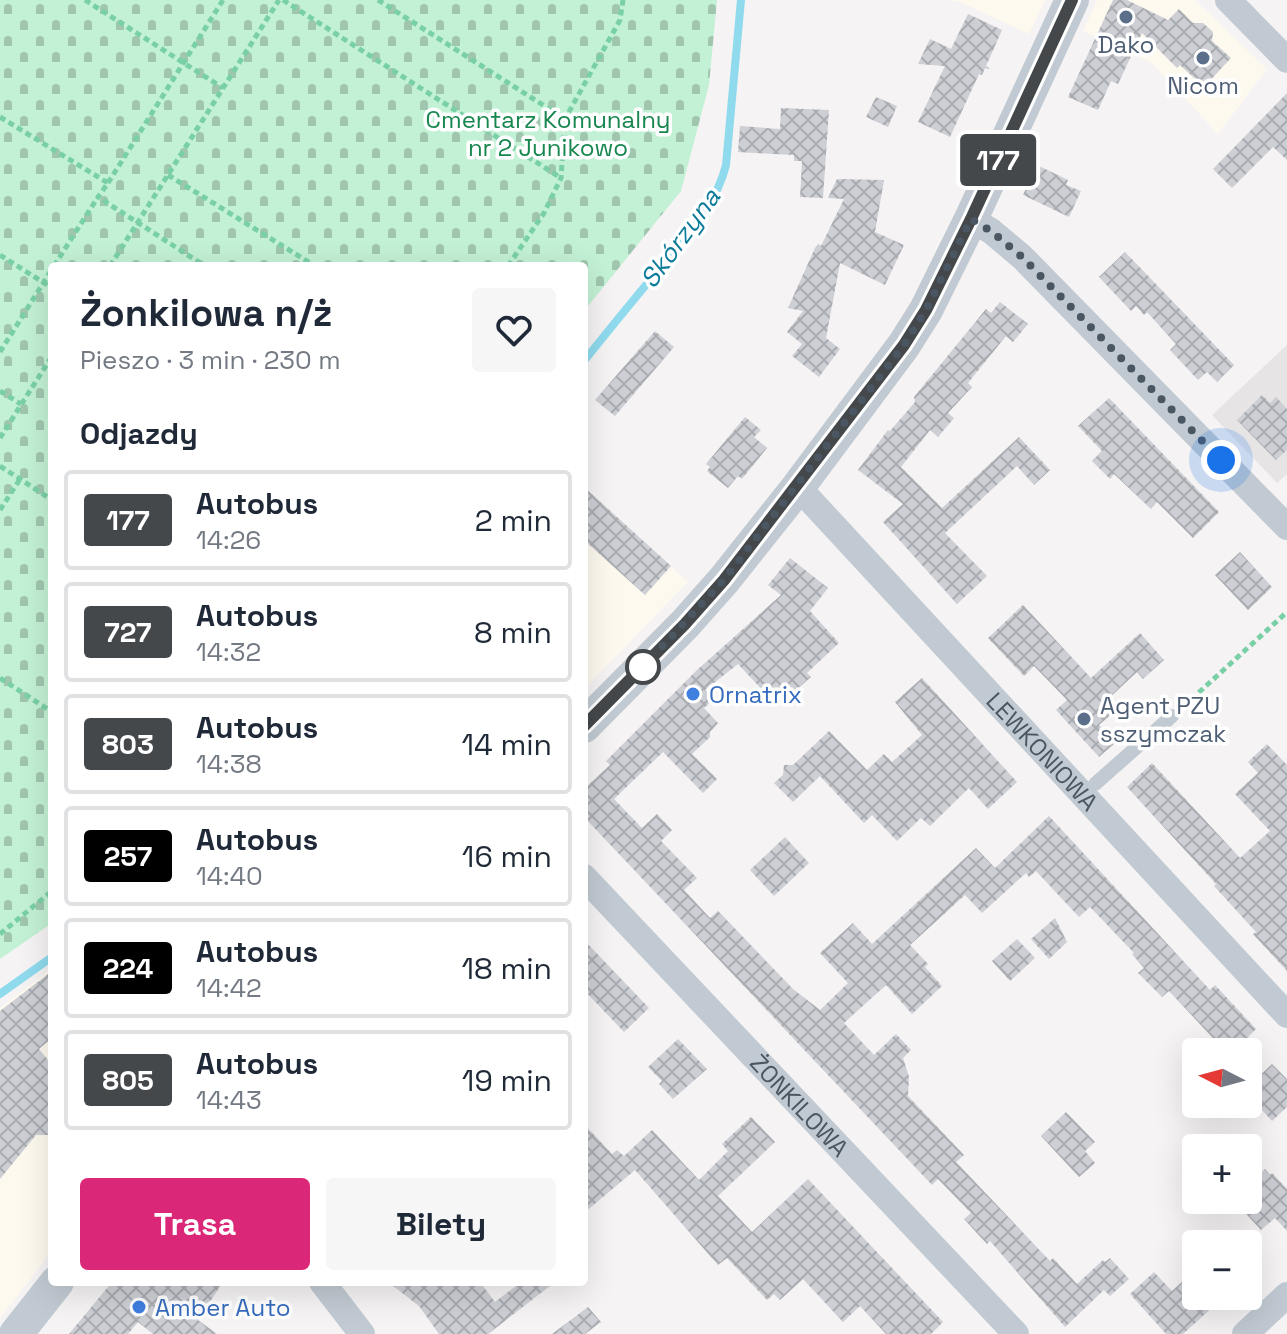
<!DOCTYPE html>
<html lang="pl">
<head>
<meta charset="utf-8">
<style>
	:root { --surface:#fff; --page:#f6f6f7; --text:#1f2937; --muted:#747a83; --line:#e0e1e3; --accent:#db2777 }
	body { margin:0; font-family:"Space Grotesk",sans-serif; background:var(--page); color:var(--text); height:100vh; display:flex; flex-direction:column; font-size:30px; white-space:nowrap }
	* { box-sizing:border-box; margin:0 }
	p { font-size:26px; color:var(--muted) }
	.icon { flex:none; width:44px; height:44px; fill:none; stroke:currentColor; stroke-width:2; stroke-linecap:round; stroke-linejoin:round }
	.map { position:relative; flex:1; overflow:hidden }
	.drawer { position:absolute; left:48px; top:262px; width:540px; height:1024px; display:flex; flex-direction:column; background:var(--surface); border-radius:8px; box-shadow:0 8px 32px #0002 }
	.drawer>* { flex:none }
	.badge { padding:0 16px; border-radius:6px; font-size:28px; line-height:52px }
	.needle { width:52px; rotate:276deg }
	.buttons { position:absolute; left:1182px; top:1038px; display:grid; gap:16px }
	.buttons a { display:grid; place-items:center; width:80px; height:80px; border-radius:8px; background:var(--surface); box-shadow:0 8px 32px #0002; font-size:40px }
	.you { position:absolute; width:40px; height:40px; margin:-20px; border:6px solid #fff; border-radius:50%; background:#1a73e8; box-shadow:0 0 0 12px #1a73e833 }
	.map>.badge { position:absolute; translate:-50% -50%; box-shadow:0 0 0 4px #fff }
	h2 { padding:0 32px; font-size:30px; line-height:72px }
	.round { display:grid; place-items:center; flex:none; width:84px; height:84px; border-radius:8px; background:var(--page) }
	.summary { display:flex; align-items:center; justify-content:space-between; height:136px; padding:0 32px }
	h1 { font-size:38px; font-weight:800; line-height:60px }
	.action { display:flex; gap:16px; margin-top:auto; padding:16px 32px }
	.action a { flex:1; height:92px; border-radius:8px; background:var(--accent); color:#fff; font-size:32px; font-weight:800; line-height:92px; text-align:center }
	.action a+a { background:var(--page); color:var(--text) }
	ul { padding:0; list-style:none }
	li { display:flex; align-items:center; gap:24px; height:100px; margin:0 16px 12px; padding:0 16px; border:4px solid var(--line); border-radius:8px }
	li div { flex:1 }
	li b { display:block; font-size:30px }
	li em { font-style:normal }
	li .badge { min-width:88px; font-weight:700; text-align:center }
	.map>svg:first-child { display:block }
	.commercial { fill:#fdf9ef }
	.education { fill:#e6e4e5 }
	.cemetery { fill:url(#cemetery-stones) }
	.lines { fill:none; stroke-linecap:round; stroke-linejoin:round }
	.stream { stroke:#90daee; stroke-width:8 }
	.building { fill:url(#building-cross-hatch) }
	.path { stroke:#7ad0a6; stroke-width:5; stroke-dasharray:6 4; stroke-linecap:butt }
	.service { stroke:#c1cad2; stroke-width:14 }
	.minor { stroke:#c1cad2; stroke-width:26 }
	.tertiary { stroke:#c1cad2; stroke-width:34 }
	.line-casing { stroke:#fff; stroke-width:18 }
	.line { stroke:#45484a; stroke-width:12 }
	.walk { stroke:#4a5661; stroke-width:8; stroke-dasharray:0 14.4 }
	.service-dot { fill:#5c6f8a; stroke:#fff; stroke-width:3 }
	.stop-dot { fill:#fff; stroke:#45484a; stroke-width:4 }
	.shop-dot { fill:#3f7fe0; stroke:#fff; stroke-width:3 }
	.labels { text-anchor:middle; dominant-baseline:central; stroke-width:7; stroke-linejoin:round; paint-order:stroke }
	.service-label { font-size:24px; fill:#4e5e75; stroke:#fff }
	.park-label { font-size:24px; fill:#17864f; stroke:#fff }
	.shop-label { font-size:24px; fill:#366cbe; stroke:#fff; text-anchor:start }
	.street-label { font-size:24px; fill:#4a5661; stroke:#fff }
	.water-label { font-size:26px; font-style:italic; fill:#0c7c9b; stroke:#fff }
</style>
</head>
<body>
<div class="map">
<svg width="1287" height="1334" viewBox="0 0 1287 1334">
	<defs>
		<pattern id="cemetery-stones" width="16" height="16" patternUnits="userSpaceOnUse" patternTransform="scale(2)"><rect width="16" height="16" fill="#c3f1d5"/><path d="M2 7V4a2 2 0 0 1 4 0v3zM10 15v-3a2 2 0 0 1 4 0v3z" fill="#a0c6b0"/></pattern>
		<pattern id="building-cross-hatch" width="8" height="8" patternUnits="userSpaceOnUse" patternTransform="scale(2)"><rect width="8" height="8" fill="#cdcfd5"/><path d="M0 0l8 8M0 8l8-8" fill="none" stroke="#a8abb0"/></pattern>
	</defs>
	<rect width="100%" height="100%" fill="#f5f3f3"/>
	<!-- commercial -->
	<path class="commercial" d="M943 0H1045L1029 34 958 1Z
		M1097 0H1195L1267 69 1218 134 1152 63 1083 31Z
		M584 487 688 582 584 689Z
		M52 968V1251L0 1318V1008Z"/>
	<!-- education -->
	<path class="education" d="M1287 345V474L1277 483 1212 415Z"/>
	<!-- cemetery -->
	<path class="cemetery" d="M0 0H717L709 85 681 191 584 311V266H52V923L0 959Z"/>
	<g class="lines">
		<!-- stream -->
		<path class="stream" d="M584 361C608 331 631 303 655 274 682 241 716 207 726 165L741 0
			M0 994 52 957"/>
	</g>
	<!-- building -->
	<path class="building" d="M1113 0H1127L1168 20 1179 9 1193 23H1203L1213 32 1212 41 1231 58 1204 87 1180 65 1177 68 1142 33 1118 84 1111 81 1098 110 1068 97Z
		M968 14 1002 30 986 66 990 69 985 68 982 75 979 74 950 137 918 122 945 66 918 64 930 39 951 49Z
		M1287 93V160L1273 147 1232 188 1213 169Z
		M876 97 897 106 888 127 866 117Z
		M781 108 829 110 823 198 800 197 802 161H794V155L738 152 740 126 780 129Z
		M1037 165 1068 180 1066 185 1081 191 1069 217 1023 195Z
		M837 179 884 180 875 232 904 245 885 285 840 263 826 338 840 349 819 377 792 356 802 344 787 332 803 311 788 308 815 248 818 244 821 246 844 199 828 198Z
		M1125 252 1234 365 1217 382 1207 372 1198 380 1170 350 1176 344 1147 312 1144 315 1136 306 1131 311 1099 277Z
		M1000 302 1028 324 1013 342 1006 336 968 383 972 387 948 413 954 418 938 437 930 430 901 467 942 508 1019 437 1050 470 1034 485 1017 466 945 533 987 576 957 604 883 522 903 504 858 470 888 430 890 431 915 402 914 397 986 309 991 313Z
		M655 331 674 347 615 416 595 400Z
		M1262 395 1270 403 1276 397 1287 409V450L1276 460 1237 420Z
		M1109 398 1219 512 1193 538 1157 502 1151 509 1114 474 1110 479 1092 461 1102 451 1078 426Z
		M745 417 761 430 754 437 767 448 742 479 738 476 728 488 707 471 710 467 706 464Z
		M584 487 671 566 645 595 584 540Z
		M1240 552 1272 587 1248 610 1215 575Z
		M790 558 828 588 810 611 839 643 807 673 811 677 795 691 786 683 770 698 738 664 705 690 714 699 704 708 718 723 710 732V737L692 754 717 779 703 793 663 752 614 799 642 828 657 814 672 830 661 841 697 878 684 890 710 918 718 911 793 989 820 1010 848 983 820 953 853 923 872 944 976 848 995 868 1049 816 1210 990 1215 985 1256 1029 1248 1037 1262 1052H1226L1169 991 1162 997 1138 973 1144 968 1132 954 1134 953 1090 907 1079 917 1036 871 1029 877 1026 873 982 913 965 895 910 945 928 964 925 967 942 986 912 1014 886 985 844 1023 874 1055 896 1034 911 1050 903 1058 909 1077 908 1096 964 1155 956 1162 1050 1261 1053 1258 1077 1284 1103 1260 1105 1262 1110 1258 1129 1279 1110 1296 1104 1290 1065 1327 990 1241 987 1244 964 1219 971 1213 938 1179 932 1185 584 817V789L610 765 606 761 696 671 781 595 768 585Z
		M1023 605 1091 678 1140 633 1164 660 1143 679 1137 672 1106 701 1115 711 1099 725 1115 743 1099 757 1056 710 1067 700 1034 666 1024 676 988 638Z
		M922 678 1017 782 988 809 969 788 930 826 921 818 897 841 872 815 864 823 820 776 793 802 774 783 783 775 784 765H793L829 731 867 770 884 754 892 762 922 735 895 702Z
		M1267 744 1287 765V971L1253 934 1256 932 1214 886 1216 884 1127 787 1152 763 1240 858 1270 831 1235 794 1258 773 1248 762Z
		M785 837 809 863 774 896 750 870Z
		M1055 918 1067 942 1049 959 1031 939Z
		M1017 939 1035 958 1010 981 992 961Z
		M584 940 649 1008 624 1032 584 990Z
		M52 971V1038L39 1049 52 1065V1135H36L0 1179V1011Z
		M678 1039 707 1069 673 1099 659 1084 662 1081 648 1067Z
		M1272 1064 1287 1079V1107L1272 1121 1248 1095V1087Z
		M1066 1112 1095 1142 1085 1151 1095 1163 1079 1177 1041 1136Z
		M751 1117 775 1142 718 1196 752 1232 808 1179 943 1322 931 1334H886L860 1306 843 1322 803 1279 780 1300 774 1294 767 1300 727 1258 718 1265 635 1170 584 1213V1124L612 1154 617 1150 624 1156 652 1130 699 1180 728 1151 722 1144Z
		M1265 1169 1270 1175 1272 1173 1287 1189V1231L1275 1218 1261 1230 1238 1205 1243 1200H1248V1184Z
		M1196 1269V1296H1225L1183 1334H1166L1130 1294 1154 1272 1172 1291Z
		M112 1282H223L198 1320 217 1334H153L138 1322 128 1334H69Z
		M388 1282H480L495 1302 521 1282H555L488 1334H439L419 1306Z
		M588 1307 601 1322 585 1334H552Z"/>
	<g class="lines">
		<!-- path -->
		<path class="path" d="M85 0 223 88
			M283 0 561 178
			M378 0 565 119
			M0 117 108 183 98 197 205 266
			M168 175 315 266
			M108 183 223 0
			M0 255 52 288
			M54 266 98 197
			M110 266 279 0
			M508 266 544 213 561 178 565 119 620 20 623 0
			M0 352 52 269
			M0 391 21 404
			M0 438 52 356
			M0 466 52 500
			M0 510 20 479
			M0 678 52 712
			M1184 706 1287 612
			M0 934 52 891"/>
		<!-- service -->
		<path class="service" d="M1095 784 1172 716"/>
		<!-- minor -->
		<g class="minor">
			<path d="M1228 0 1287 60"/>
			<path d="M971 219 991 231 1022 257 1287 527"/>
			<path id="s1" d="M798 487 1287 1015"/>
			<path id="s2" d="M584 877 1016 1334"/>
			<path d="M322 1282 362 1334"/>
			<path d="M1245 1334 1287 1295"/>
		</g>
		<!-- tertiary -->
		<path class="tertiary" d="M584 726 685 624 724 580 798 487 904 345 926 310 971 219 1072 0
			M16 1334 57 1282"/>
	</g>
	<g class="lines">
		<!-- line casing -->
		<g class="line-casing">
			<path id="line" d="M584 726 685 624 724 580 904 345 926 310 971 219 1072 0"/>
		</g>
		<!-- line -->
		<use href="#line" class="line"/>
		<!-- walk -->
		<path class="walk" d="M643 667 724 580 904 345 926 310 971 219 991 231 1022 257 1221 460"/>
	</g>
	<!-- markers -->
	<g class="service-dot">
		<circle cx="1126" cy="17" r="8"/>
		<circle cx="1203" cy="58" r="8"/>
		<circle cx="1084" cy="719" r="8"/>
	</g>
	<circle class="stop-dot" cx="643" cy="667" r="16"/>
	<g class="shop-dot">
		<circle cx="693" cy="694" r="8"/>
		<circle cx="139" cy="1307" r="8"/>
	</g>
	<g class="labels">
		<!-- service labels -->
		<g class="service-label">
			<text x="1126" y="44">Dako</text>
			<text x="1203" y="85">Nicom</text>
			<text x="1100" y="705" text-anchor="start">Agent PZU<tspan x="1100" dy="28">sszymczak</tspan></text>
		</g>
		<!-- park labels -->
		<g class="park-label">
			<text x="548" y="119">Cmentarz Komunalny<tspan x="548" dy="28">nr 2 Junikowo</tspan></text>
		</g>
		<!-- shop labels -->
		<g class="shop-label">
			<text x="709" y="694">Ornatrix</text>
			<text x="155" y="1307">Amber Auto</text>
		</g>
		<!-- street labels -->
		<g class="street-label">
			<text stroke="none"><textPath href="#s1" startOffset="360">LEWKONIOWA</textPath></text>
			<text stroke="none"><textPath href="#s2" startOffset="314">ŻONKILOWA</textPath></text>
		</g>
		<!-- water labels -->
		<g class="water-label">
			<text transform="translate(680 238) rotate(-54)">Skórzyna</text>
		</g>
	</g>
</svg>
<div class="buttons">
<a><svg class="needle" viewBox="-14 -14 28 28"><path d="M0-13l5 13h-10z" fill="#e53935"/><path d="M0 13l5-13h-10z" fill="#747a83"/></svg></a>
<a>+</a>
<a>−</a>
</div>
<div class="you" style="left:1221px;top:460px"></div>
<b class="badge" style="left:998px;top:160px;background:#45484a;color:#fff">177</b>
<section class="drawer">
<div class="summary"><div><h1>Żonkilowa n/ż</h1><p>Pieszo · 3 min · 230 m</p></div><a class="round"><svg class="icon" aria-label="heart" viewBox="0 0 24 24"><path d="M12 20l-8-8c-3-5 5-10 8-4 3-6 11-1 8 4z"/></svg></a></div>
<h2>Odjazdy</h2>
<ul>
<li><span class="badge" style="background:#45484a;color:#fff">177</span><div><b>Autobus</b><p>14:26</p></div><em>2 min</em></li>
<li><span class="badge" style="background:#45484a;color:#fff">727</span><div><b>Autobus</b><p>14:32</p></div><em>8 min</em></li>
<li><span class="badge" style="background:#45484a;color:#fff">803</span><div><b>Autobus</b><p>14:38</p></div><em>14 min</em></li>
<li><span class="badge" style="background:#000;color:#fff">257</span><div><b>Autobus</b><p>14:40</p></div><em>16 min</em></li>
<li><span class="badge" style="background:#000;color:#fff">224</span><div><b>Autobus</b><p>14:42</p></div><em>18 min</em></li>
<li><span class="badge" style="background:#45484a;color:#fff">805</span><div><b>Autobus</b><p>14:43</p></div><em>19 min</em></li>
</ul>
<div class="action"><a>Trasa</a><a>Bilety</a></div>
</section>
</div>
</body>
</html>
